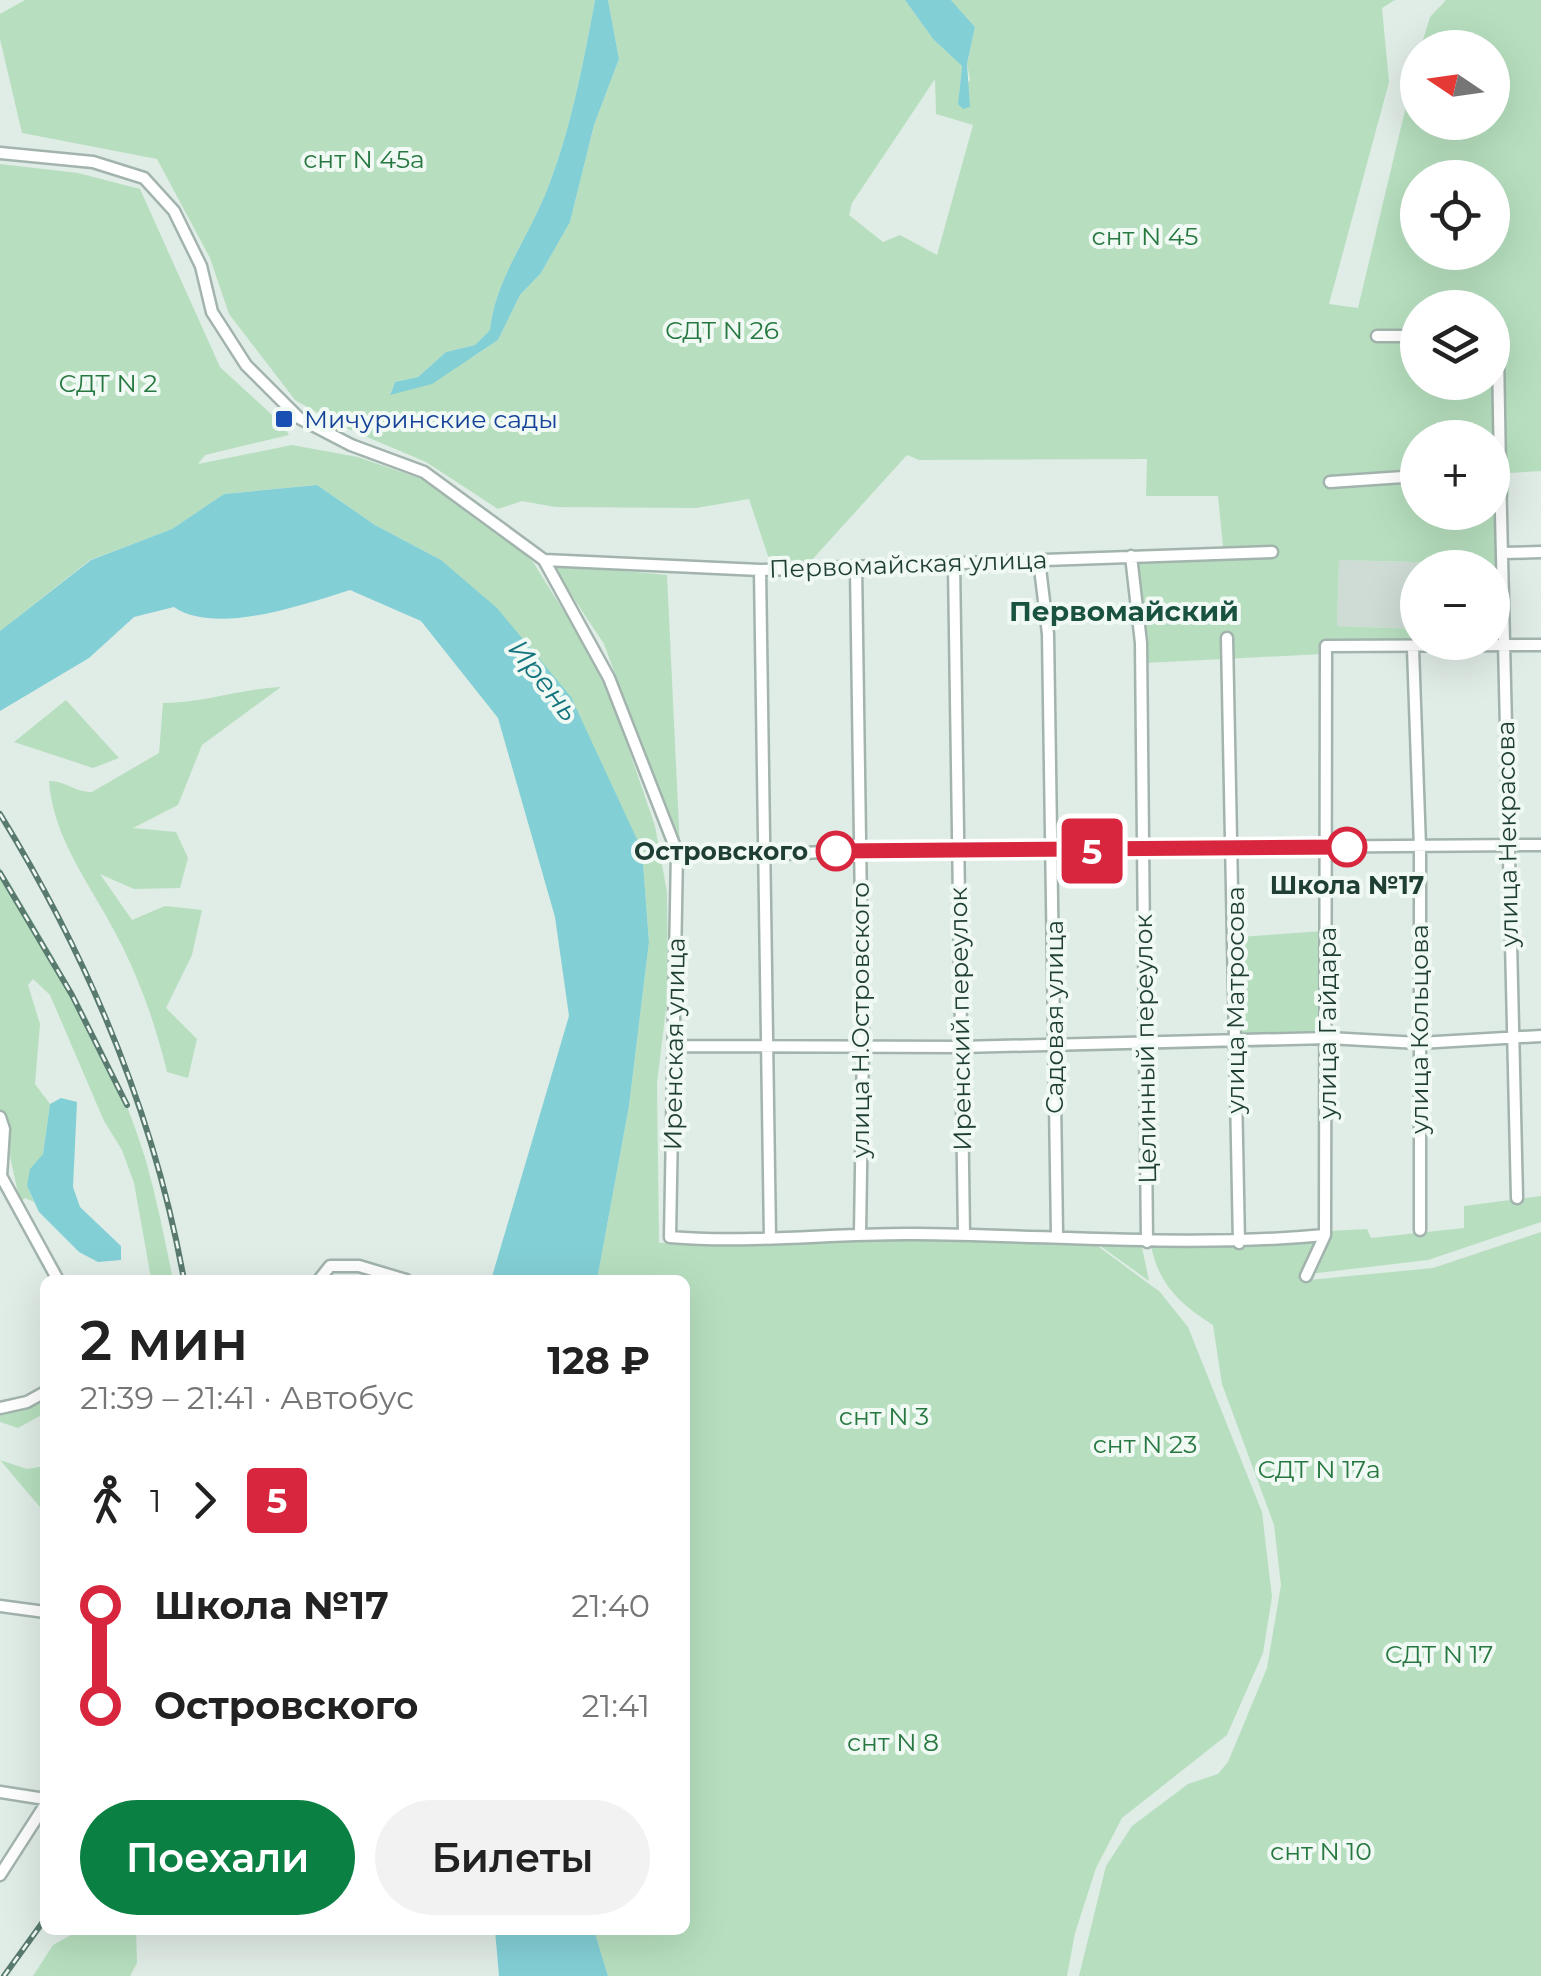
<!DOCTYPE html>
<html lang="ru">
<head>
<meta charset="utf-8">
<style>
	:root { --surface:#fff; --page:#f2f2f2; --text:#222; --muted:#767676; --accent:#0b8043 }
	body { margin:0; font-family:Montserrat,sans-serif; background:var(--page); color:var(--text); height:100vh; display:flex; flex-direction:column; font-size:38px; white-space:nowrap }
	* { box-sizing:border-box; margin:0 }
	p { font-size:32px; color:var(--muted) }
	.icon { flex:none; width:55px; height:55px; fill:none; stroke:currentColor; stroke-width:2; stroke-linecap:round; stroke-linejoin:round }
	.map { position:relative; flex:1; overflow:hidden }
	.drawer { position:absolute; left:40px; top:1275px; width:650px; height:660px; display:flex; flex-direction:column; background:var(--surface); border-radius:15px; box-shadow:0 10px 40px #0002 }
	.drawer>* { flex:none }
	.badge { padding:0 20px; border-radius:8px; font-size:35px; line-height:65px }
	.needle { width:65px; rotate:283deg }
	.tools { position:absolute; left:1400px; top:30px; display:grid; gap:20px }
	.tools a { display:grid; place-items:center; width:110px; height:110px; border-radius:50%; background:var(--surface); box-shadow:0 10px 40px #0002; font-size:50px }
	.map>.badge { position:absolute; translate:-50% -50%; box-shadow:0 0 0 5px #fff }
	.legs { display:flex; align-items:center; gap:15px; height:110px; padding:0 40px; font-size:32px }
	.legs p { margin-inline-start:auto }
	.overview { display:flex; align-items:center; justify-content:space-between; height:170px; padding:0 40px }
	h1 { font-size:55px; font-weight:600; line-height:75px }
	.primary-button { display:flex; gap:20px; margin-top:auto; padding:20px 40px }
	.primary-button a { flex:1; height:115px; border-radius:60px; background:var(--accent); color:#fff; font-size:40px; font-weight:600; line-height:115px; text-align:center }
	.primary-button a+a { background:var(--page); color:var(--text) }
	ul { padding:0 40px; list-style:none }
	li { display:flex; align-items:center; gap:35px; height:100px; font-size:38px }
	li i { display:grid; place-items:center; width:15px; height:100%; margin:0 12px; background:currentColor }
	li i::after { content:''; width:25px; height:25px; margin:-12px; border:8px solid; border-radius:50%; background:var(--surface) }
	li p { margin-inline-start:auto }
	li:first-child i { background:linear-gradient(#0000 50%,currentColor 0) }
	li:last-child i { background:linear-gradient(currentColor 50%,#0000 0) }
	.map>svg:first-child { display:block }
	.built { fill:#cedcd5 }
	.green { fill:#b7dfbf; fill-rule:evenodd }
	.water { fill:#83cfd6 }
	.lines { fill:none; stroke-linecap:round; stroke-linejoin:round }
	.street-casing { stroke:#a2b4ad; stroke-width:15 }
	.street { stroke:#fff; stroke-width:10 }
	.rail-casing { stroke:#597a6f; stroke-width:6 }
	.rail { stroke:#f1f9f4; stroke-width:2.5; stroke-dasharray:8; stroke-linecap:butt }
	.line-1-casing { stroke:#fff; stroke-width:22 }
	.line-1 { stroke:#d7263d; stroke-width:15 }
	.transit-dot { fill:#1a4fb4; stroke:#f1f9f4; stroke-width:4 }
	.stop-1-dot { fill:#fff; stroke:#d7263d; stroke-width:5 }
	.labels { text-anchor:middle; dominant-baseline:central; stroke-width:8; stroke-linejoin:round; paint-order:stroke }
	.park-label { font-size:25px; fill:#267840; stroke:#f1f9f4 }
	.transit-label { font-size:25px; fill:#164399; stroke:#f1f9f4; text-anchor:start }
	.street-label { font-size:25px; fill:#1f3e34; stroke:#f1f9f4 }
	.stop-label { font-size:25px; font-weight:bold; fill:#1f3e34; stroke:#f1f9f4; text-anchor:end }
	.neighbourhood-label { font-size:28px; font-weight:bold; fill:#1a5240; stroke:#f1f9f4 }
	.water-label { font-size:28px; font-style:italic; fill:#15757f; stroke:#f1f9f4 }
</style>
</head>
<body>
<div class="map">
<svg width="1541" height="1976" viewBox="0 0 1541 1976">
	<rect width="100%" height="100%" fill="#e0ece6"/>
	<!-- built -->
	<path class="built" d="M1339 560 1487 564V567L1418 568 1417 629 1337 626Z"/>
	<!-- green -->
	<path class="green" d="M25 0H595C583 65 570 134 545 195 526 241 495 281 490 330L475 345 446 352 418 377 395 382 390 394 473 357 498 340 520 295 541 273 570 222 594 125 619 59 608 0H905L933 39 962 66 959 94 970 80 967 64 975 27 951 0H1395L1382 8 1389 82 1329 304 1358 308 1417 60 1418 122H1492V48L1421 47 1430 17 1446 0H1541V471L1509 473V497L1503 499 1506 644 1323 641 1322 654 1145 663 1134 558 1273 548 1223 547 1218 496H1146L1147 459 919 460 907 455 810 562 769 559 749 499 696 508 555 507 522 501 498 509 426 462 341 426 295 400 229 314 210 258 157 159 22 133 0 39V14ZM935 79 936 114 973 125 937 255 900 235 883 242 849 215 852 203ZM1418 178H1492V252H1418ZM1418 308H1492V382H1418ZM1418 438H1492V512H1418ZM1339 560 1487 564 1492 568V642H1418L1417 629 1337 626Z
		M0 164 78 173 140 189 220 367 283 425 289 435 205 455 198 464 292 445 358 457 430 482 481 515 533 562 568 618 608 688 655 826 667 892 668 992 657 1083 659 1243 862 1236 1095 1244 1160 1292 1188 1327 1262 1512 1272 1597 1263 1653 1227 1735 1122 1818 1096 1868 1075 1933 1067 1976H608L594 1930H685V1280H597L629 1106 649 942 642 850 441 560 375 525 317 485 224 494 172 529 90 560 0 631Z
		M551 564 667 575 680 849 604 644Z
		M281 687 202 745 178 805 133 828 176 832 188 858 180 888 134 889 100 874 132 920 165 906 202 910 192 955 166 1008 197 1039 188 1078 167 1072C156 1026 140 980 117 936 91 885 53 839 49 781 66 781 74 792 92 792L159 753 163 703C204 703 240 689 281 687Z
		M66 700 119 758 93 768 14 742Z
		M0 867C56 959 115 1058 146 1161 157 1200 165 1240 173 1280H147L151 1278 134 1183 122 1150 104 1121 50 995 33 979 28 985 40 1024 35 1084 50 1104 43 1154 27 1186 34 1202 25 1198 20 1202 0 1110Z
		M1324 931 1325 1035 1237 1039 1239 937Z
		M1541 1196V1222L1428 1260 1309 1274 1328 1231 1367 1229 1371 1238 1464 1228V1206Z
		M1541 1232V1976H1079L1106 1866 1132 1826 1188 1784 1218 1774 1228 1762 1267 1668 1281 1585 1274 1525 1222 1384 1213 1325C1180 1304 1159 1285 1151 1246L1240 1247 1318 1241 1303 1279 1309 1280 1433 1268Z
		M1099 1245 1142 1247 1149 1281Z
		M45 1397V1413L18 1428 0 1422V1411Z
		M0 1460 27 1469 45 1466V1513Z
		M80 1930H136L137 1963 130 1976H33L53 1945Z"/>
	<!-- water -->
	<path class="water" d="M595 0H608L619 59 594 125 570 222 541 273 520 295 498 340 432 384 390 395 395 382 418 377 446 352 475 345 490 330C495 281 526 241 545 195 570 134 583 65 595 0Z
		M905 0H951L975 27 967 64 970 107 963 109 958 104 962 66 933 39Z
		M317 485 375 525 441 560 497 608 571 697 642 850 649 942 629 1106 597 1280H491L569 1016 555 917 498 718 421 621 350 590C305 604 216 636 174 607L134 617 89 658 0 711V631L91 560 172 529 224 494Z
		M61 1098 77 1102 73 1187 80 1207 121 1246V1260L98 1262 79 1252 39 1212 27 1186 30 1169 43 1154 50 1104Z
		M495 1930H594L608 1976H499Z"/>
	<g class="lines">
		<!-- street casing -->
		<g class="street-casing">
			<path id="street" d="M0 153 93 162 144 178 174 211 201 266 212 312 246 365 299 418 351 445 424 472 544 560 609 678 677 852 670 1237C751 1244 832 1233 914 1234 1052 1235 1188 1248 1325 1235
				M1377 336H1418
				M1492 344 1498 353 1500 471H1492
				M1500 471 1517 1198
				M1330 482 1418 476
				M1502 553 1541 552
				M1131 556 1141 643 1147 1242
				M544 560 760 570 1272 552
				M1039 560 1048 634 1057 1234
				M954 564 964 1234
				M856 567 863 1044 860 1233
				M760 570 770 1239
				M1227 638 1239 1243
				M1413 648 1420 847V1230
				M677 852 767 855 859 850 1541 845
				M673 1046 961 1047 1328 1038 1419 1043 1541 1036
				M0 1117 4 1129 1 1176 58 1280
				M1306 1276 1325 1235 1326 646 1541 645
				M319 1280 330 1266H359L406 1280
				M0 1408 27 1402 45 1392
				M0 1606 45 1612
				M0 1792 45 1799
				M0 1875 45 1805"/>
		</g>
		<!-- street -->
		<use href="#street" class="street"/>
		<!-- rail casing -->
		<g class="rail-casing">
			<path id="rail" d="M0 814C89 959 154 1112 184 1280
				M0 873 72 995 127 1105
				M4 1976 45 1919"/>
		</g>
		<!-- rail -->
		<use href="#rail" class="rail"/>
	</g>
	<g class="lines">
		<!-- line-1 casing -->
		<g class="line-1-casing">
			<path id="line-1" d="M836 851 1347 847"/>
		</g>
		<!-- line-1 -->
		<use href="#line-1" class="line-1"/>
	</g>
	<!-- markers -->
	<rect class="transit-dot" x="274" y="409" width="20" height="20" rx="5"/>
	<g class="stop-1-dot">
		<circle cx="1347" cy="847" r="18"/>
		<circle cx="836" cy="851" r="18"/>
	</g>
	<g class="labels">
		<!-- park labels -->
		<g class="park-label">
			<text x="364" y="159">снт N 45а</text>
			<text x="1145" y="236">снт N 45</text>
			<text x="722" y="330">СДТ N 26</text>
			<text x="108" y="383">СДТ N 2</text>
			<text x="884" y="1416">снт N 3</text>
			<text x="1145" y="1444">снт N 23</text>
			<text x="1319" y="1469">СДТ N 17а</text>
			<text x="1439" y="1654">СДТ N 17</text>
			<text x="893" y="1742">снт N 8</text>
			<text x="1321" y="1851">снт N 10</text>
		</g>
		<!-- transit labels -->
		<g class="transit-label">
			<text x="304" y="419">Мичуринские сады</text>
		</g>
		<!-- street labels -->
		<g class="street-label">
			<text transform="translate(908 564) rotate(-2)">Первомайская улица</text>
			<text transform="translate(1507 834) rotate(-91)">улица Некрасова</text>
			<text transform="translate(1235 1000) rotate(-90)">улица Матросова</text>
			<text transform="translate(1054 1017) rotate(-90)">Садовая улица</text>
			<text transform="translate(960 1019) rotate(-91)">Иренский переулок</text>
			<text transform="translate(860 1020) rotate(-90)">улица Н.Островского</text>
			<text transform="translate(1327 1023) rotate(-90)">улица Гайдара</text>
			<text transform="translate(1419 1029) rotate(-90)">улица Кольцова</text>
			<text transform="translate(674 1044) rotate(-89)">Иренская улица</text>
			<text transform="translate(1145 1049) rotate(-91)">Целинный переулок</text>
		</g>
		<!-- stop labels -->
		<g class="stop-label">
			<text x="808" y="851">Островского</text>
			<text x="1347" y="885" text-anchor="middle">Школа №17</text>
		</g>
		<!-- neighbourhood labels -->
		<g class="neighbourhood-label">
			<text x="1124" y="611">Первомайский</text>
		</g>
		<!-- water labels -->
		<g class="water-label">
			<text transform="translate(544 680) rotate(52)">Ирень</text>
		</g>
	</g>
</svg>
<div class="tools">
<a><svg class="needle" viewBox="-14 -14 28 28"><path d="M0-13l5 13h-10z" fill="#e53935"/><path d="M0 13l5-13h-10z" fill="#767676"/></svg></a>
<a><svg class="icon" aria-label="locate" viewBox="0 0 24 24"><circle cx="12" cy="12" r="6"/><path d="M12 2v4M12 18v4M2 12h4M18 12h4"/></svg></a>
<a><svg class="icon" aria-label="layers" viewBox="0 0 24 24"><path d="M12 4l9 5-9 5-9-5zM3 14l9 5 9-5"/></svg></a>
<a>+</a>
<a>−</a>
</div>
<b class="badge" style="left:1092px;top:851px;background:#d7263d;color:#fff">5</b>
<section class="drawer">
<div class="overview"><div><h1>2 мин</h1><p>21:39 – 21:41 · Автобус</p></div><b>128 ₽</b></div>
<div class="legs"><svg class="icon" aria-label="walk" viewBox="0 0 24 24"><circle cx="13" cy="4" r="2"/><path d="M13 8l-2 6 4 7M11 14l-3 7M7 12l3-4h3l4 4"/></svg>1<svg class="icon" aria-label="forward" viewBox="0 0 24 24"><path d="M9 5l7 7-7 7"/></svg><b class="badge" style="background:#d7263d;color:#fff">5</b></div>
<ul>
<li><i style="color:#d7263d"></i><b>Школа №17</b><p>21:40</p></li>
<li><i style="color:#d7263d"></i><b>Островского</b><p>21:41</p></li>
</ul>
<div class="primary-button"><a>Поехали</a><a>Билеты</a></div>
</section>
</div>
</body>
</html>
